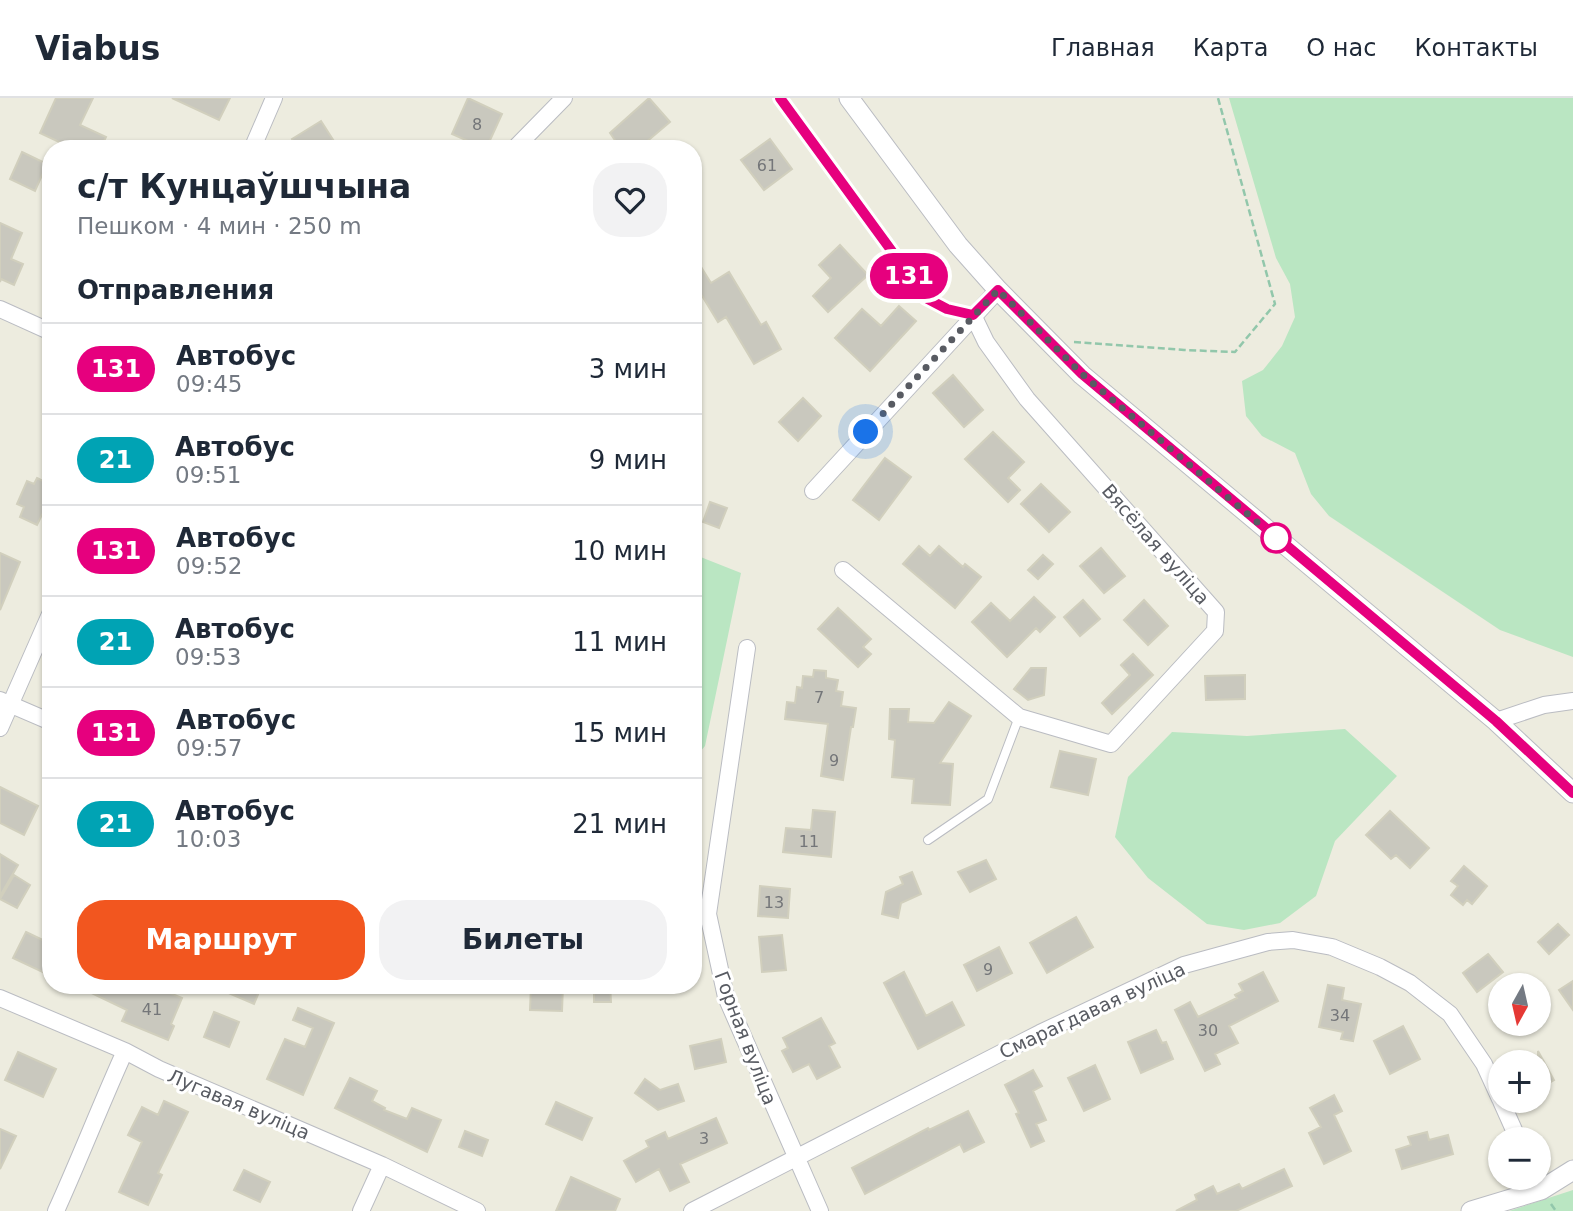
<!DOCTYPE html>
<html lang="ru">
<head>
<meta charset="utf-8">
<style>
	:root { --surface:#fff; --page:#f2f2f3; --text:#1f2937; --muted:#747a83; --line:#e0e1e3; --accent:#f2561f }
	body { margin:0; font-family:"DejaVu Sans",sans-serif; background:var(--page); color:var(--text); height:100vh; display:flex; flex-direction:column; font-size:26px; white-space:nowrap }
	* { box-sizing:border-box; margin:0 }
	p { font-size:23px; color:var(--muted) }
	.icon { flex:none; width:38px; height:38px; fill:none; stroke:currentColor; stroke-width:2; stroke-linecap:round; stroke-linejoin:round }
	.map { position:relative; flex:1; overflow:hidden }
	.panel { position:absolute; left:42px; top:42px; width:660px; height:854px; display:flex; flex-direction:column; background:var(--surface); border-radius:28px; box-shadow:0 2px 5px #0004 }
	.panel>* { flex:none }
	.badge { padding:0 14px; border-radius:23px; font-size:24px; line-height:46px }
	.needle { width:46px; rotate:188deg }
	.controls { position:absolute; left:1488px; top:875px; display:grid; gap:14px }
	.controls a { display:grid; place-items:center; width:63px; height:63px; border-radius:50%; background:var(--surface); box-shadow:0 2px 5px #0004; font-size:35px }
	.you { position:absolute; width:35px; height:35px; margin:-18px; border:5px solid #fff; border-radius:50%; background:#1a73e8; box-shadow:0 0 0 10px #1a73e833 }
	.map>.badge { position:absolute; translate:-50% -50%; box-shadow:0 0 0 4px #fff }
	h2 { padding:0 35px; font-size:26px; line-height:63px }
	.round { display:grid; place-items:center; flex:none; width:74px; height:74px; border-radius:28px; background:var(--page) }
	.overview { display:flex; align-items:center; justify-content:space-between; height:119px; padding:0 35px }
	h1 { font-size:33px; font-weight:700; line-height:52px }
	.button { display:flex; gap:14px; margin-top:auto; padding:14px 35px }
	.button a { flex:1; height:80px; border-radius:28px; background:var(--accent); color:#fff; font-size:28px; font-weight:700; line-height:80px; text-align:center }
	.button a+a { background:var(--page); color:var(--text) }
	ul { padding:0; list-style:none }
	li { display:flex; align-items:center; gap:21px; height:91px; padding:0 35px; border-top:2px solid var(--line) }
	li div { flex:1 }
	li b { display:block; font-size:26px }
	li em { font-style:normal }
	li .badge { min-width:77px; font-weight:700; text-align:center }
	header { display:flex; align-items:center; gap:42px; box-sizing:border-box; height:98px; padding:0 35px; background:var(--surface); border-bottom:2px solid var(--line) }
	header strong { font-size:33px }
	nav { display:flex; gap:38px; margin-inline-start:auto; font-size:24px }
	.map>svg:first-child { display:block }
	.green { fill:#bae6c2 }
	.building { fill:#c9c8be; stroke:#d1cfbd; stroke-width:2 }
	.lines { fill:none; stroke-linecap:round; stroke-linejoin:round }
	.service-casing { stroke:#babcc2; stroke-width:10 }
	.minor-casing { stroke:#babcc2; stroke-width:18 }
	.tertiary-casing { stroke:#babcc2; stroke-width:21 }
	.path { stroke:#92c7ab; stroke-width:2.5; stroke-dasharray:7 3.5; stroke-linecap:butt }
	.service { stroke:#fff; stroke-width:8 }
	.minor { stroke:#fff; stroke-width:16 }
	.tertiary { stroke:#fff; stroke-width:19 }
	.line-casing { stroke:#fff; stroke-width:16 }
	.line { stroke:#e6007e; stroke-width:10 }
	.walk { stroke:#585b62; stroke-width:7; stroke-dasharray:0 12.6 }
	.stop-dot { fill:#fff; stroke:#e6007e; stroke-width:3.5 }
	.labels { text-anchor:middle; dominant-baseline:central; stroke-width:6; stroke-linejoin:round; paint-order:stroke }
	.number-label { font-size:16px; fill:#747679 }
	.street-label { font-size:19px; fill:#585b62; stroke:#fff }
</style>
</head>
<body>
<header>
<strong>Viabus</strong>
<nav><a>Главная</a><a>Карта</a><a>О нас</a><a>Контакты</a></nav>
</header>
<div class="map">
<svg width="1573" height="1113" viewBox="0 0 1573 1113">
	<rect width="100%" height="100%" fill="#edecdf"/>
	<!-- green -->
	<path class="green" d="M1229 0H1573V559L1500 532 1329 418 1311 396 1295 355 1262 338 1246 318 1242 283 1263 272 1282 248 1295 219 1290 186 1276 160Z
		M693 456 741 475 705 648 693 662Z
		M1345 631 1397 678 1335 743 1316 798 1280 825 1244 832 1207 826 1148 780 1115 739 1128 679 1172 634 1247 638Z
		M1573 1092V1113H1509Z"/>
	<!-- building -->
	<path class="building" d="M56 0H93L80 27 106 39 100 51H74L40 35Z
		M172 0H230L219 22Z
		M468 0 502 16 486 51 452 36Z
		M649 0 670 24 638 51H621L610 35Z
		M321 23 339 51H298L292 41Z
		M770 41 792 71 764 92 741 62Z
		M22 54 47 66 35 93 10 81Z
		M0 125 22 135 11 161 23 166 14 187 1 181 0 184Z
		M840 147 868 177 828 214 813 198 831 180 819 167Z
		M693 156 711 185 729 174 761 227 766 224 781 251 754 266 726 219 718 224 693 183Z
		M899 208 916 223 870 273 835 240 862 211 881 228Z
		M953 277 983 312 964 329 933 295Z
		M803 300 821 318 798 343 779 324Z
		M993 334 1024 364 1008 380 1020 392 1008 404 965 361Z
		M885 360 911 379 879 422 853 402Z
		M37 380 51 387V398L37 427 20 419 24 409 17 406 27 383 34 386Z
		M1041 386 1070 414 1049 434 1021 406Z
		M710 404 727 410 719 430 703 424Z
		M919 448 930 458 939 448 963 469 965 466 981 479 955 510 903 466Z
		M1101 450 1125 478 1104 495 1080 468Z
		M0 455 20 464 0 512Z
		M1043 457 1053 466 1038 481 1028 472Z
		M1034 499 1055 519 1040 534 1036 530 1007 559 972 524 991 505 1010 523Z
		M1083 502 1100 521 1080 538 1064 519Z
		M1144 502 1168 528 1148 547 1124 522Z
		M838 510 871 541 863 549 871 556 858 569 818 531Z
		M1133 556 1153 577 1112 616 1102 605 1130 577 1121 567Z
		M1031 570H1046L1044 597 1028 602 1014 591Z
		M814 572 826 573V580L838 582 836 593 843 594 841 608 856 610 853 629H851L843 682 821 678 828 626 785 621 787 604 795 605 797 589 802 590 803 578 813 579Z
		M1245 577V601L1206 602 1205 578Z
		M949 604 971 618 940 665 953 666 950 707 912 705 914 681 892 679 895 642 889 641 890 611H909L908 624 934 625Z
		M1060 653 1096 661 1088 697 1051 689Z
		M0 689 38 708 24 737 0 725Z
		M813 712 835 714 831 759 783 754 786 730 811 732Z
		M1390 713 1429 750 1410 770 1396 757 1391 761 1366 737Z
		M0 756 18 767 0 798Z
		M986 762 996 781 970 794 958 774Z
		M1464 768 1487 788 1472 806 1467 802 1463 807 1451 797 1458 788 1451 783Z
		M912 774 921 796 901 805 898 820 882 816 886 794 903 786 900 779Z
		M14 777 30 787 17 810 0 801Z
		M760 788 790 791 788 820 758 818Z
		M1076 819 1093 849 1047 875 1030 845Z
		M1558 826 1569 837 1549 856 1538 844Z
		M26 834 51 846V878L13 860Z
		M782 837 786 872 762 874 759 839Z
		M999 849 1012 875 977 893 964 867Z
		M1488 856 1503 874 1477 894 1463 875Z
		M904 874 926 918 952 904 964 927 918 951 884 885Z
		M1263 874 1278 903 1229 928 1238 945 1215 956 1220 966 1205 973 1175 912 1190 904 1198 919 1237 900 1235 897 1243 893 1239 886Z
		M1573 883V912L1559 892Z
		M75 887H151L182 900 171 926 174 928 168 942 122 923 127 912Z
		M210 887H262L254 906Z
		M531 887H563L562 913 530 912Z
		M594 887H610L611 904H594Z
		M1328 887 1344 890 1342 902 1361 906 1353 943 1341 941 1343 934 1319 929Z
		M298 910 334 925 303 997 267 981 285 941 305 949 313 930 293 922Z
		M214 914 239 924 229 949 204 939Z
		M821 920 835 945 829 948 840 969 817 981 809 966 793 974 782 953 788 950 783 940Z
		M1403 928 1420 961 1390 976 1374 943Z
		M1156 932 1162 945 1166 944 1173 961 1141 975 1128 944Z
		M721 941 726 964 695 971 690 948Z
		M1538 953 1554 982 1538 991Z
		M18 954 56 971 43 999 5 982Z
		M1095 967 1110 1001 1084 1013 1068 980Z
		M1033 972 1042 988 1033 993 1046 1022 1036 1026 1044 1043 1031 1049 1016 1016 1019 1015 1005 987Z
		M350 980 377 993 372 1003 385 1010 384 1012 407 1021 412 1010 441 1022 427 1054 335 1010Z
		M645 981 660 992 678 986 684 1003 658 1012 635 995Z
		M1334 997 1342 1013 1334 1017 1351 1053 1324 1066 1309 1035 1321 1029 1310 1010Z
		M164 1003 188 1014 158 1075 162 1077 148 1107 119 1094 142 1044 128 1037 142 1009 158 1017Z
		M556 1004 592 1020 582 1042 546 1026Z
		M968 1013 984 1044 964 1054 960 1046 865 1096 852 1070 928 1030 929 1032Z
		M716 1020 727 1045 680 1066 689 1084 670 1093 659 1071 636 1084 624 1063 649 1049 646 1043 665 1034 668 1041Z
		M0 1031 16 1038 0 1071Z
		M465 1033 488 1042 482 1058 459 1049Z
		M1427 1034 1429 1042 1448 1037 1453 1056 1402 1071 1396 1052 1411 1047 1408 1039Z
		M1284 1071 1292 1088 1236 1113H1176L1197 1102 1195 1097 1213 1088 1217 1096 1239 1086 1242 1091Z
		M244 1072 270 1084 260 1104 234 1092Z
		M571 1079 620 1101 615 1113H556Z"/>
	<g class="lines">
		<!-- service casing -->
		<g class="service-casing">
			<path id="service" d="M780 0 926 200 947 211 973 217
				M693 253V264
				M928 742 988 701 1019 619"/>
		</g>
		<!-- minor casing -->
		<g class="minor-casing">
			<path id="minor" d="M252 51 274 0
				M514 51 564 0
				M0 211 51 234
				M813 393 998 192
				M843 472 1019 619 1111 646 1215 533 1216 514 1027 301 986 244 973 217
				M747 550 708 816 726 899 820 1113
				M0 602 51 624
				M1496 623 1544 607 1573 603
				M0 630 51 514
				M0 900 125 953 159 971 382 1067 477 1113
				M1501 1003 1518 1041
				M56 1113C80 1060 101 1006 125 953
				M361 1113 382 1067
				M692 1113 1040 935 1184 867 1268 844 1293 842 1332 849 1380 869 1410 885 1450 916 1484 966 1500 1001"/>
		</g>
		<!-- tertiary casing -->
		<g class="tertiary-casing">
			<path id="tertiary" d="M849 0 958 147 998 192 1082 277 1496 623 1573 695
				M1471 1113 1541 1092 1573 1072"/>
		</g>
		<!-- path -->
		<path class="path" d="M1074 244 1184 252 1235 254 1275 206 1218 0
			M1551 1106 1556 1113"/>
		<!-- service -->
		<use href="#service" class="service"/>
		<!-- minor -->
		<use href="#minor" class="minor"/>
		<!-- tertiary -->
		<use href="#tertiary" class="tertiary"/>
	</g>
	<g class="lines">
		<!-- line casing -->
		<g class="line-casing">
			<path id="line" d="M780 0 926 200 947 211 973 217 998 192 1082 276 1496 623 1573 695"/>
		</g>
		<!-- line -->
		<use href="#line" class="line"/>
		<!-- walk -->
		<path class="walk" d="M866 334 998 192 1082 276 1276 440"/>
	</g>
	<!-- markers -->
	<circle class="stop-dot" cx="1276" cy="440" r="14"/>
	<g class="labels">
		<!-- number labels -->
		<g class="number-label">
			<text x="477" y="26">8</text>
			<text x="767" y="67">61</text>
			<text x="819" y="599">7</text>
			<text x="834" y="662">9</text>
			<text x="809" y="743">11</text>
			<text x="774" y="804">13</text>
			<text x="988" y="871">9</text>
			<text x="152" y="911">41</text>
			<text x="1340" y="917">34</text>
			<text x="1208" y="932">30</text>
			<text x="704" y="1040">3</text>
		</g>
		<!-- street labels -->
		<g class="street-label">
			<text transform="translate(1156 446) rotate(49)">Вясёлая вуліца</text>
			<text transform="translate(1092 912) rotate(-25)">Смарагдавая вуліца</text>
			<text transform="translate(746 940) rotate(69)">Горная вуліца</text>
			<text transform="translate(239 1006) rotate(23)">Лугавая вуліца</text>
		</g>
	</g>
</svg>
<div class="controls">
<a><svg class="needle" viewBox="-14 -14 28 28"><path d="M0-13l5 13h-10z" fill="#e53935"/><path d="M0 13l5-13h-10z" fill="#747a83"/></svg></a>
<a>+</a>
<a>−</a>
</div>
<div class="you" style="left:866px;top:334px"></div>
<b class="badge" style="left:909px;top:178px;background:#e6007e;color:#fff">131</b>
<section class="panel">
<div class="overview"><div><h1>с/т Кунцаўшчына</h1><p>Пешком · 4 мин · 250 m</p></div><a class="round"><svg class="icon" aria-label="heart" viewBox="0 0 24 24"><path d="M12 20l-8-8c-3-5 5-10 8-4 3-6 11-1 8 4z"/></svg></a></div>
<h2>Отправления</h2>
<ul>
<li><span class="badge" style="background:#e6007e;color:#fff">131</span><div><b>Автобус</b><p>09:45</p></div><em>3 мин</em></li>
<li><span class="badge" style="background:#00a3b4;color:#fff">21</span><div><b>Автобус</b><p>09:51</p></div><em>9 мин</em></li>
<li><span class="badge" style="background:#e6007e;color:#fff">131</span><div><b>Автобус</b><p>09:52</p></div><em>10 мин</em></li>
<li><span class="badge" style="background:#00a3b4;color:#fff">21</span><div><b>Автобус</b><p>09:53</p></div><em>11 мин</em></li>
<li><span class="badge" style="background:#e6007e;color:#fff">131</span><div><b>Автобус</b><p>09:57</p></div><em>15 мин</em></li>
<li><span class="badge" style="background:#00a3b4;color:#fff">21</span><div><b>Автобус</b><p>10:03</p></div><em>21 мин</em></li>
</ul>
<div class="button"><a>Маршрут</a><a>Билеты</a></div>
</section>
</div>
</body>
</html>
